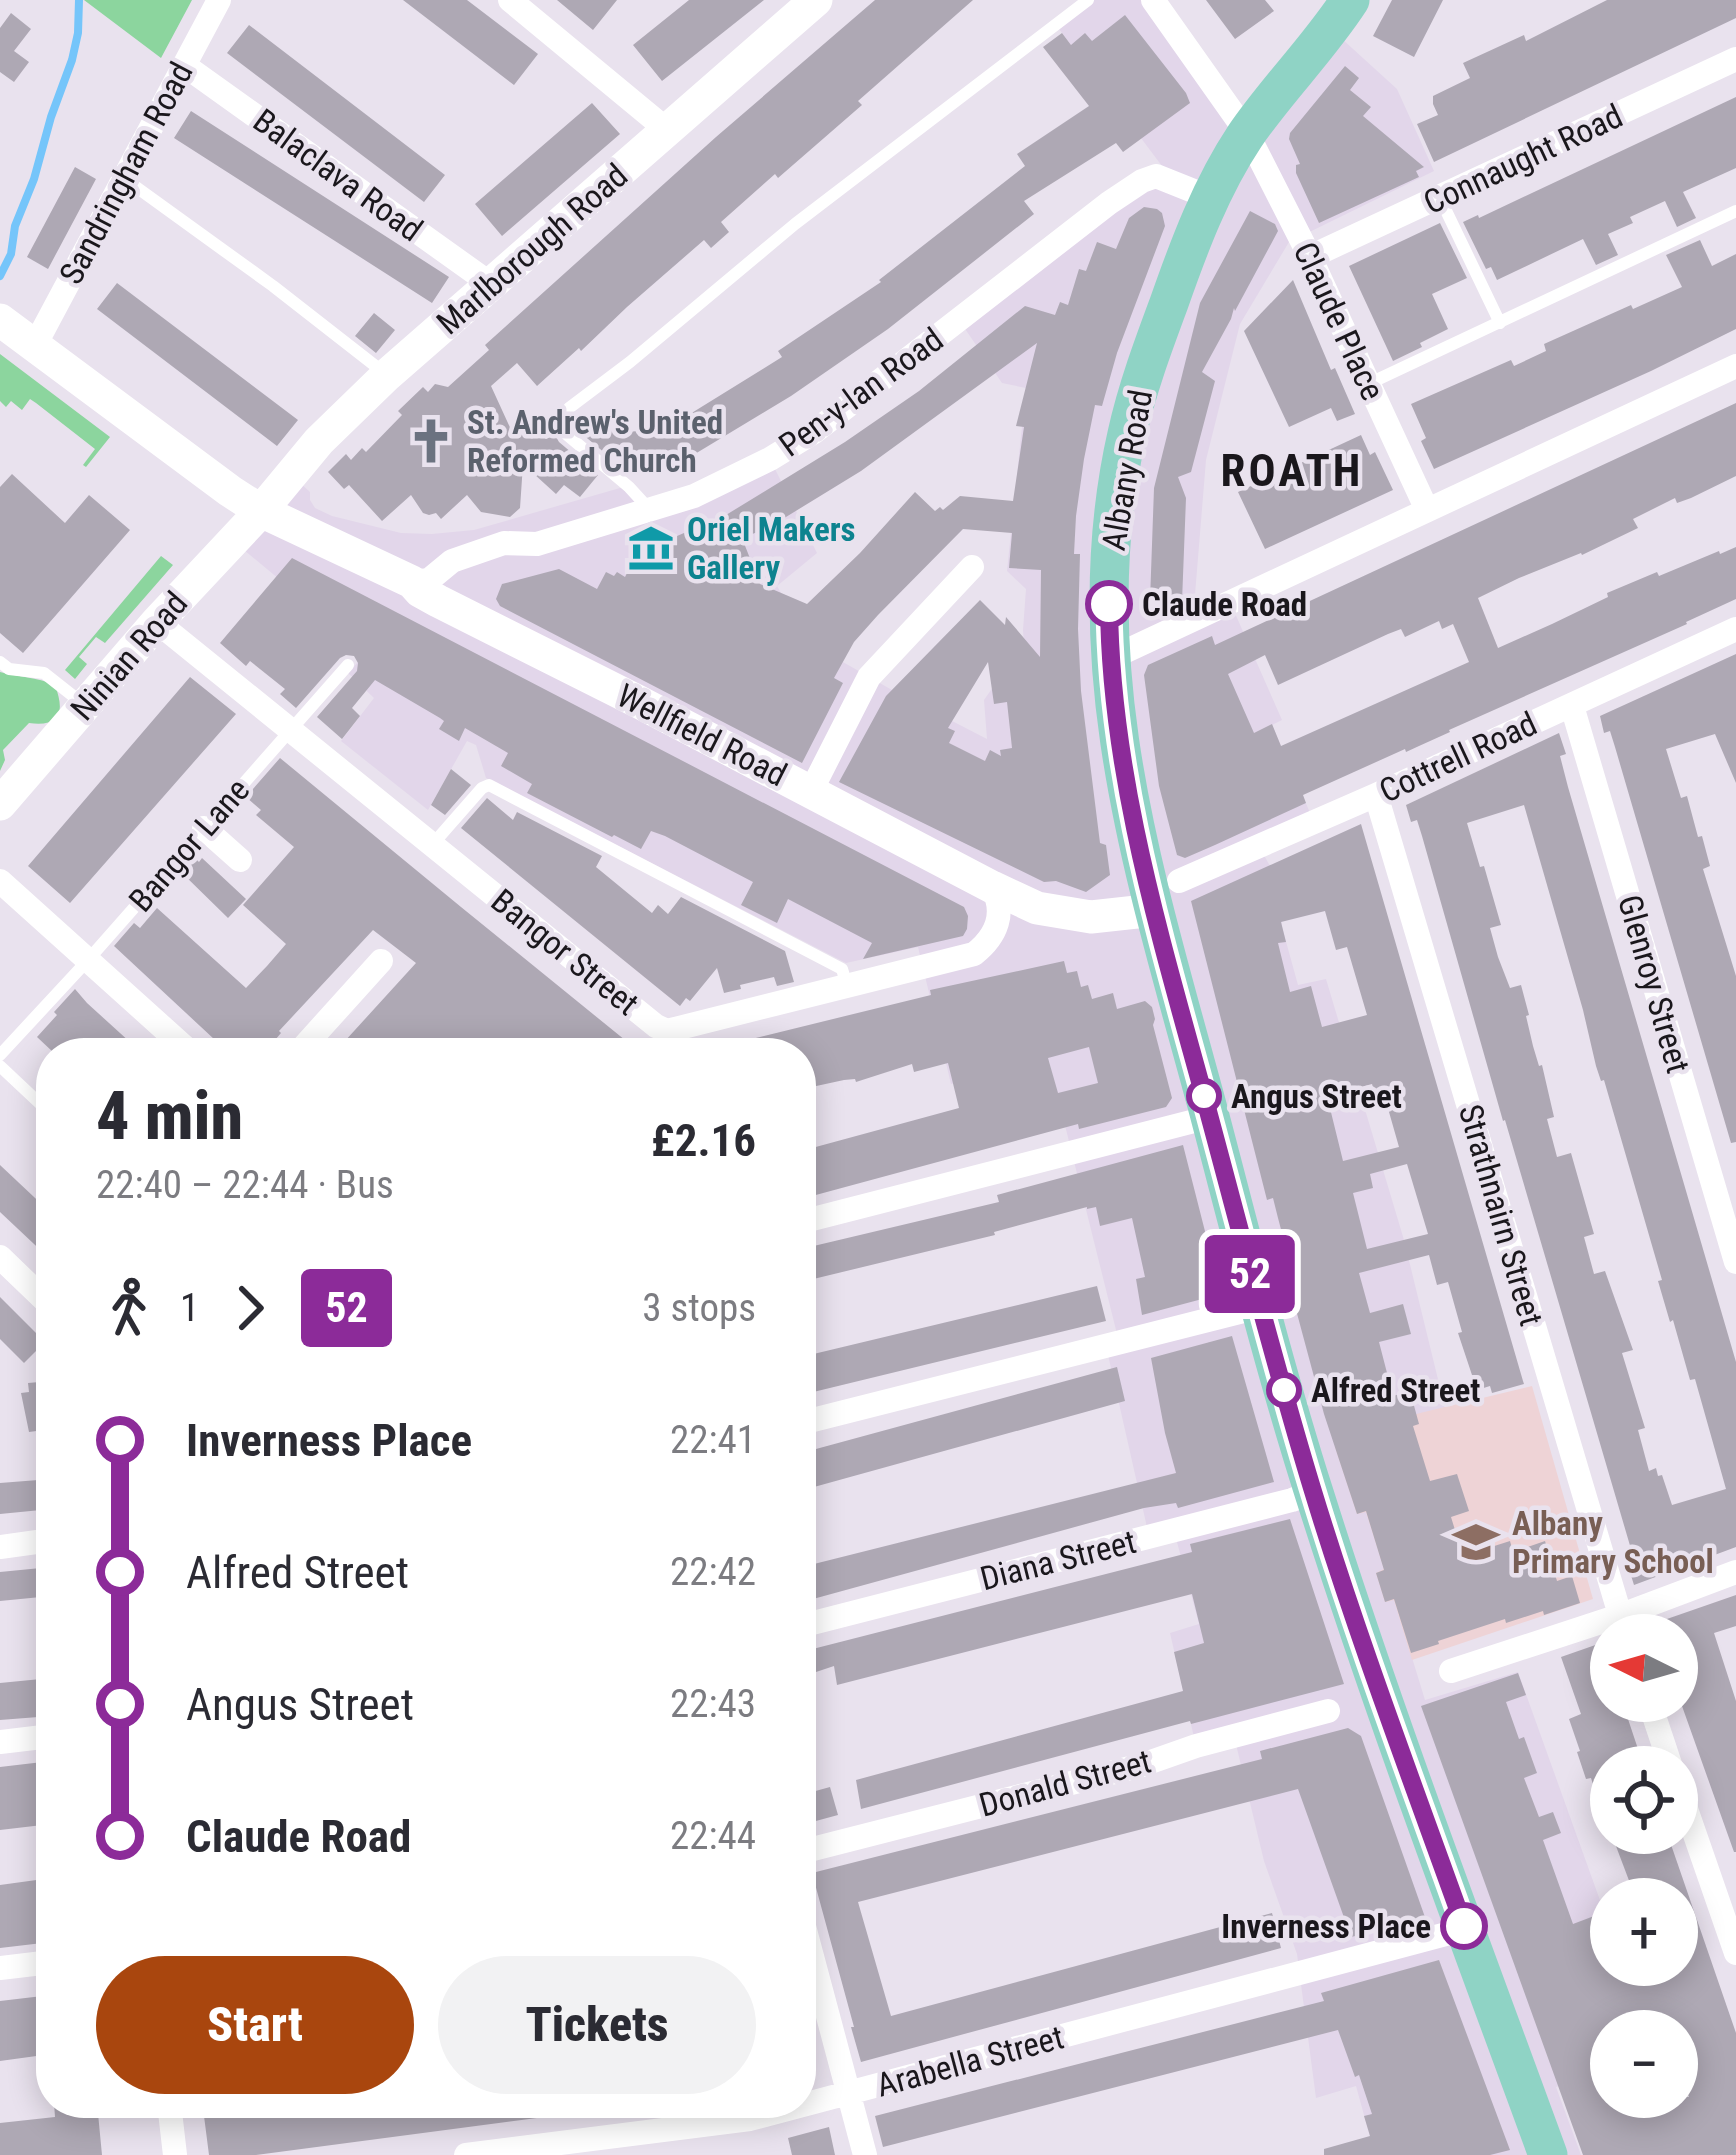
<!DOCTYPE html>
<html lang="en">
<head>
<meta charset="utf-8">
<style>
	:root { --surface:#fff; --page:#f2f2f3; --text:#2b2b33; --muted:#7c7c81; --accent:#a9460e }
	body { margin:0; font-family:"Roboto Condensed",sans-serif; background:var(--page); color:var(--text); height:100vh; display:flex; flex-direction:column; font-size:45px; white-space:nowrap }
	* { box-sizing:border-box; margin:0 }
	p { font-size:39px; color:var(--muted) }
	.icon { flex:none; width:66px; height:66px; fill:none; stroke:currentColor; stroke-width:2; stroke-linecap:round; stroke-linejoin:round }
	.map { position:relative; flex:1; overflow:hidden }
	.sheet { position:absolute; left:36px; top:1038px; width:780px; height:1080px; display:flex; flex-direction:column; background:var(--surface); border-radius:48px; box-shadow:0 6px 30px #0003 }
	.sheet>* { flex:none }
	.badge { padding:0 24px; border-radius:9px; font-size:42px; line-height:78px }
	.needle { width:78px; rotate:275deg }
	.fabs { position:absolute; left:1590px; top:1614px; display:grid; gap:24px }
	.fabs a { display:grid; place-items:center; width:108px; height:108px; border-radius:50%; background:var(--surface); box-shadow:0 6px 30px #0003; font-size:60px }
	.map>.badge { position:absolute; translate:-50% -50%; box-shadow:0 0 0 6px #fff }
	.legs { display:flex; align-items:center; gap:18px; height:132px; padding:0 60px; font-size:39px }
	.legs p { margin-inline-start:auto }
	.head { display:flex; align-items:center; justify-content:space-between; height:204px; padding:0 60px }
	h1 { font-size:66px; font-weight:800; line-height:90px }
	.primary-button { display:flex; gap:24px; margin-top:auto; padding:24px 60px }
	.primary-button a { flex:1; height:138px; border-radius:72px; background:var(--accent); color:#fff; font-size:48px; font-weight:800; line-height:138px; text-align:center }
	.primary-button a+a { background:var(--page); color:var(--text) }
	ul { padding:0 60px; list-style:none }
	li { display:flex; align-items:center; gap:42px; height:132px; font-size:45px }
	li i { display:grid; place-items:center; width:18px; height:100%; margin:0 15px; background:currentColor }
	li i::after { content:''; width:30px; height:30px; margin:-15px; border:9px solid; border-radius:50%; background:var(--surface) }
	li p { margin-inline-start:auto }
	li:first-child i { background:linear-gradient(#0000 50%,currentColor 0) }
	li:last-child i { background:linear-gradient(currentColor 50%,#0000 0) }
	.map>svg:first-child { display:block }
	.commercial { fill:#e2d6ea }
	.education { fill:#eed3d6 }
	.green { fill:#8cd59e }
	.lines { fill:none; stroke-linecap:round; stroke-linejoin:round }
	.stream { stroke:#75c5fa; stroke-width:8 }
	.building { fill:#aea8b4; fill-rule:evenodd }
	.lane { stroke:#fff; stroke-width:12 }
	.street { stroke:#fff; stroke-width:24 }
	.secondary { stroke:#fff; stroke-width:33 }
	.primary { stroke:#8fd3c5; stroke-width:39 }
	.line-1-casing { stroke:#fff; stroke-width:27 }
	.line-1 { stroke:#8c2b99; stroke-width:18 }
	.stop-1-dot { fill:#fff; stroke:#8c2b99; stroke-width:6 }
	.labels { text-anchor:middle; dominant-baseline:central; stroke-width:9; stroke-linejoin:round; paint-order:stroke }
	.street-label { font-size:33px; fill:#1a171c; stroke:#e9e2ee }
	.worship-label { font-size:33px; font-weight:bold; fill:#5b616d; stroke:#e9e2ee; text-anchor:start }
	.culture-label { font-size:33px; font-weight:bold; fill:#0d838f; stroke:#e9e2ee; text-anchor:start }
	.stop-label { font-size:33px; font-weight:bold; fill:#1a171c; stroke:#e9e2ee; text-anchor:start }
	.education-label { font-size:33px; font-weight:bold; fill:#785e54; stroke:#e9e2ee; text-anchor:start }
	.district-label { font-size:45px; font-weight:bold; letter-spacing:3px; fill:#1a171c; stroke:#e9e2ee }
</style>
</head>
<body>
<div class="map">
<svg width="1736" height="2155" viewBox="0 0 1736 2155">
	<rect width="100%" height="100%" fill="#e9e2ee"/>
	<!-- commercial -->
	<path class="commercial" d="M1089 0H1153L1247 132 1330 28 1397 89 1434 171 1289 242 1240 324 1206 460 1193 619 1230 602 1282 720 1272 725 1314 822 1260 848 1270 866 1280 902 1282 927 1298 985 1326 979 1404 1240 1445 1408 1336 1447 1366 1511 1384 1570 1386 1602 1394 1599 1425 1700 1518 1672 1611 1931V2067L1556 2087 1581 2155H1375L1356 2086 1316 2098 1297 1954 1264 1861 1234 1736 1196 1746 1170 1633 1199 1624 1174 1531 1149 1536 1106 1346 1119 1342 1049 1061 951 1084 918 947 846 963 486 778 476 745 467 741 428 810 341 741 374 698 348 673 367 652 232 540 290 474 310 492V500L315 508 332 516 401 533 432 534 474 530 620 488 629 487 651 511 770 459 817 553 777 586 781 593 771 621 892 690 987 739 984 700 998 680 1026 676 1023 630 1026 589 1007 571 1026 388 1002 383 959 320 1109 203 1174 182 1056 25Z"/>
	<!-- education -->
	<path class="education" d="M1532 1386 1593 1599 1412 1660 1394 1600 1385 1602 1376 1573 1384 1569 1366 1512 1357 1514 1335 1447 1362 1431 1420 1413Z"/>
	<!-- green -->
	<path class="green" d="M84 0H192L161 58Z
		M0 354 110 437 86 467 83 465 95 449 36 403 30 399 22 410 11 401 6 407 0 401Z
		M161 556 173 565 105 643 96 637 79 657 87 664 75 679 65 670Z
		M0 672C19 677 36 677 55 685 65 712 61 727 29 723L3 750 5 760 0 771Z"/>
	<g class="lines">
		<!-- stream -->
		<path class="stream" d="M0 276 11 254 15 226 34 179 51 117 72 60 78 33 79 0"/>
	</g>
	<!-- building -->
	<path class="building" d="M403 0H467L538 54 514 85Z
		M557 0H617L593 30Z
		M689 0H764L662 81 633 45Z
		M875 0H973L858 101 862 105 778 178 775 174 721 222 729 232 711 248 704 240 627 307 581 351 579 348 537 386 517 363 491 386 513 434 525 418V421L546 439 555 435 559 442 598 475 580 497 564 485 556 494 523 464 520 508 510 517 481 512 467 495 441 519 436 513 429 515 423 513 411 495 382 521 349 485 344 489 328 472 346 454 351 460 362 448 366 452 402 415 398 411 423 387 428 392 435 384 448 387 489 350 485 345 716 137Z
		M1206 0H1265L1274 11 1235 39Z
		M1392 0H1443L1414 57 1373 36Z
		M1607 0H1736V18L1434 162 1417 124 1438 115 1433 104V96L1470 78 1463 63 1524 35 1526 41Z
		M11 13 31 29 14 51 29 62 14 82 0 72V28Z
		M1125 15 1186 93 1190 103 1123 152 1116 143 1024 201 1034 214 888 329 791 396 680 463 637 471 615 455 612 459 575 428 603 415 629 432 669 427 782 357 778 351 881 282 879 280 1025 166 1017 154 1089 106 1043 47 1062 33 1071 45 1085 33 1092 41Z
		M249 25 445 175 424 202 227 53Z
		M1345 66 1359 78 1350 90 1371 107 1363 116 1424 167 1416 171 1419 177 1319 223 1296 173V165L1300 164 1289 139 1290 133Z
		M1736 97V168L1683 192 1696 218 1677 227 1665 201 1630 217 1633 223 1608 234 1618 255 1596 265 1583 239 1497 280 1491 267 1486 269 1463 222 1478 215 1479 218Z
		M592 103 620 134 502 236 475 204Z
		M191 111 449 277 432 303 174 138Z
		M75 167 96 179 48 269 27 257Z
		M1144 207 1157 209 1162 213 1165 226 1117 353 1102 406 1095 405 1084 459 1076 516 1074 554H1080L1078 629 1081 691 1100 843 1106 845 1110 875 1086 892 1056 881 1044 882 839 782 886 696 980 600 1005 625 1006 617 1040 657 1041 570 1009 568 1012 533 963 529 878 615 854 642 834 678 843 683 802 763 500 606 496 599 502 584 559 569 597 589 606 572 614 576 617 572 625 577 642 544 663 538V542L726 515 845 442 919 391 1025 306 1055 315 1060 302 1068 305 1079 269 1086 271 1097 242 1116 249 1129 218ZM1037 343 1016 426 1024 427 1013 501 960 496 943 510 940 507 935 511 915 492 860 553 807 604 760 584 742 538 768 528 861 471ZM988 662 994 704 1007 702 1012 748 1000 750 1001 756 990 750 985 761 949 743 955 731 948 728Z
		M1250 211 1275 224 1278 231 1235 311 1234 308 1231 319 1202 372 1215 381 1191 472 1178 477 1186 498 1182 602 1150 601 1154 488 1200 303Z
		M1440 223 1467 278 1432 294 1448 329 1420 343 1422 347 1393 361 1349 266Z
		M1700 240 1712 266 1736 254V329L1651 371 1434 469 1421 441 1426 438 1411 404 1511 360 1514 366 1546 351 1544 344 1631 305 1633 309 1682 287 1666 255Z
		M1293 280 1331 370 1335 368 1355 414 1337 421 1331 408 1289 427 1244 331Z
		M117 283 298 420 277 446 97 309Z
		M374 313 395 330 376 353 355 336Z
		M1736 403V476L1691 498 1677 503 1675 498 1633 519 1638 528 1582 555 1581 553 1519 578 1478 598 1498 648 1552 624 1608 597 1607 593 1657 572 1659 576 1719 551 1720 554 1736 547V599L1686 622 1687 624 1449 730 1450 732 1419 746 1406 752 1405 749 1303 795 1306 803 1215 845 1185 858 1177 855 1159 786 1144 675 1148 665 1212 636 1215 645ZM1439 621 1442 629 1453 624 1469 662 1281 746 1272 724 1254 733 1228 674 1265 655 1278 685 1388 634 1401 629 1405 637Z
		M1361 435 1370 455 1375 452 1393 490 1265 549 1238 492Z
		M12 474 65 523 89 495 130 530 23 653 0 633V487Z
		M292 558 964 907 968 916 967 929 963 936 863 959 872 943 788 899 777 923 741 905 753 882 665 836 651 831 641 849 614 835 612 837 527 793 532 784 501 766 508 753 465 728 459 741 439 729 444 721 440 718 375 680 352 708 360 716 342 739 317 717 357 671 358 663 354 656 346 655 340 658 296 708 280 694 285 689 250 661 246 666 220 643Z
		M1736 654V783L1715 734 1666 749 1681 798 1687 796 1698 837 1702 836 1710 866 1703 869 1736 976V1142L1731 1143 1615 747 1610 731 1604 733 1600 716Z
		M190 677 236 714 70 903 28 866Z
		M1559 733 1566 754 1560 756 1568 787 1736 1362V1547L1634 1585 1628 1566 1635 1564 1631 1549 1505 1120 1503 1121 1422 836 1417 820 1411 822 1406 805ZM1524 805 1583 1010 1596 1066 1601 1081 1604 1080 1662 1280 1658 1281 1670 1322 1673 1320 1690 1380 1695 1379 1726 1489 1672 1505 1662 1475 1658 1476 1656 1468 1649 1471 1638 1430 1645 1428 1622 1353 1633 1350 1605 1271 1594 1274 1584 1237 1594 1234 1571 1153 1557 1157 1547 1119 1554 1117 1542 1065 1539 1066 1533 1046 1526 1016 1529 1015 1521 985 1510 988 1498 957 1490 928 1501 925 1484 866 1480 867 1467 823Z
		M280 758 461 907 641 1053H334L416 963 373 930 279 1031 281 1033 264 1053H229L114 946 134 923 140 928 157 908 246 988 267 966 286 944 243 905 294 847 256 815 261 810 246 797Z
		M451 769 471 785 445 815 431 805Z
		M487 798 513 820 517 812 602 856 596 867 652 913 658 905 668 914 681 897 785 951 794 982 777 986 774 977 740 985 741 989 724 993 717 968 690 1001 686 998 680 1006 461 828Z
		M1361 824 1523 1381 1524 1384 1492 1393 1490 1386 1477 1390 1458 1333 1462 1332 1448 1282 1437 1285 1429 1255 1359 1273 1370 1313 1403 1304 1411 1334 1379 1342 1393 1396 1410 1391 1419 1424 1413 1426 1430 1481 1457 1474 1469 1511 1451 1517 1463 1556 1510 1541 1513 1552 1545 1541 1557 1581 1572 1576 1580 1603 1544 1615 1543 1611 1506 1623 1505 1619 1438 1641 1439 1644 1411 1653 1394 1599 1385 1602 1376 1573 1384 1570 1366 1511 1357 1514 1324 1414 1277 1239 1283 1237 1278 1218 1273 1198 1267 1200 1191 901ZM1325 911 1336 950 1347 947 1367 1015 1322 1027 1311 986 1290 992 1278 943 1286 942 1281 922ZM1372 1084 1379 1107 1387 1105 1399 1147 1343 1161 1327 1096ZM1407 1164 1428 1234 1367 1249 1353 1193 1373 1188 1370 1174Z
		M193 856 199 862 202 858 246 899 228 918 180 871Z
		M1064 961 1067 973 1077 971 1081 987 1088 985 1092 999 1113 993 1117 1009 1145 1001 1152 1007 1155 1019 1153 1025 1172 1098 1166 1107 1079 1129 1078 1124 801 1199V1151L959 1108 948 1063 914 1072 912 1064 856 1082 855 1079 844 1080 807 1088 801 1053H728L727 1045 931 995 930 990ZM1089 1047 1098 1083 1058 1093 1048 1058Z
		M75 989 87 1003 142 1053H54L37 1037 57 1015 54 1012Z
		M1183 1145 1221 1294 1142 1315 1136 1279 1145 1277 1132 1218 1100 1226 1096 1207 1087 1209V1207L994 1232 995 1235 801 1282V1249L999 1202 997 1195Z
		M0 1165 51 1213V1260L0 1212Z
		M1097 1286 1106 1321 801 1395V1357Z
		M0 1297 45 1342 24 1363 0 1339Z
		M1232 1336 1274 1482 1178 1508 1176 1503 1144 1508 813 1599 806 1566 1176 1473 1165 1433 1151 1358Z
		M1117 1367 1125 1401 814 1487 805 1452Z
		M51 1381V1429L29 1432 21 1393 29 1392 28 1383Z
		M51 1479V1509L0 1514V1483Z
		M1290 1519 1344 1684 1191 1724 1190 1721 861 1809 856 1780 1183 1691 1174 1652 1204 1643 1192 1594 837 1685 834 1666 801 1677V1652L1192 1552 1190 1544Z
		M51 1567V1596L0 1601V1572Z
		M1736 1595V1626L1714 1633 1736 1701V1852H1734L1677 1692V1635H1642L1641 1628Z
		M1604 1642 1611 1663V1701H1622L1644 1767H1611V1828H1607L1591 1778 1586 1779 1577 1752 1580 1751 1569 1719 1581 1714 1561 1657Z
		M1518 1673 1526 1695 1506 1702 1519 1739 1524 1737 1537 1773 1524 1778 1539 1817 1553 1812 1561 1833 1543 1840 1573 1924 1602 1913 1611 1939V1965H1677V1899H1636L1611 1833H1667L1736 2033V2155H1583L1421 1706ZM1611 2031H1677L1686 2065 1679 2068 1689 2097H1611Z
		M51 1678V1716L0 1720V1683Z
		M1348 1728 1361 1736 1426 1920 1351 1937 1298 1789 858 1902 891 2016 1272 1913 1281 1948 861 2062 851 2027H854L812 1873 1262 1759 1260 1751Z
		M51 1761V1824L0 1830V1767Z
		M830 1787 838 1815 801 1825V1795Z
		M51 1878V1942L0 1948V1885Z
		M1439 1960 1510 2150 1490 2155H1324V2149L1370 2136 1364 2116 1372 2114 1359 2075 1355 2077 1338 2030 883 2147 875 2116 1324 2001 1321 1993Z
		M51 1995V2054L0 2061V2001Z
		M54 2103H97L102 2155H0V2123L55 2117Z
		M303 2103H560V2115L256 2155H209L204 2116Z
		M829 2127 835 2155H792L788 2138Z"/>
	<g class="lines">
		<!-- lane -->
		<path class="lane" d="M125 179 273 286 387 375
			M1440 198 1500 323
			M1368 384 1736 211
			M651 511 629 487 566 434 562 421 569 408 630 362 795 224 1088 0
			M0 662 9 669 44 673 82 703
			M432 845 482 788 489 785 842 969 847 986
			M0 1055 88 960 348 665
			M0 1066 51 1114"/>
		<!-- street -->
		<path class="street" d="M510 0 667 130
			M1153 0 1247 133 1310 257 1427 510
			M184 65 492 285
			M1310 257 1736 59
			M34 347 219 0
			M412 582 429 580 452 561 504 543 537 544 694 496 770 459 814 432 1109 203 1142 181 1156 176 1211 198
			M157 622 656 1026 667 1031 974 954C997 936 1006 912 992 887
			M1109 659 1736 366
			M1572 706 1736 1262
			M811 791 869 677 972 567
			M1376 795 1626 1635
			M204 828 240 860
			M0 881 191 1053
			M1179 881 1376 795 1736 629
			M298 1053 381 961
			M801 1222 1210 1117
			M0 1257 51 1306
			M801 1423 1259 1307
			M0 1547 51 1540
			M801 1626 1292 1500 1313 1492
			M1451 1671 1619 1616 1736 1572
			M1649 1701 1671 1767
			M0 1742 51 1736
			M1677 1783 1736 1953
			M801 1852 1142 1765 1196 1746 1328 1711
			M801 1915 865 2155
			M0 1968 51 1962
			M169 2103 175 2155
			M466 2155 750 2119 1465 1929"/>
		<!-- secondary -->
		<path class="secondary" d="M0 320 230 491 261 511 412 582 420 591 438 601 639 702 992 887 1037 908 1091 917 1155 910
			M0 804 157 622 261 511 319 441 387 375 816 0"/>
		<!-- primary -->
		<path class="primary" d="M1350 0C1319 48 1277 89 1245 136 1211 187 1189 246 1169 303 1153 346 1137 389 1127 434 1074 667 1148 886 1208 1109 1242 1238 1274 1368 1315 1496 1385 1718 1468 1936 1548 2155"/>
	</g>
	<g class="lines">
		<!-- line-1 casing -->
		<g class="line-1-casing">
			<path id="line-1" d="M1109 604C1110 777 1163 945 1208 1111 1242 1237 1274 1363 1312 1488 1357 1636 1412 1781 1464 1926"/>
		</g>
		<!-- line-1 -->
		<use href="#line-1" class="line-1"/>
	</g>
	<!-- icons -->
	<defs>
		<g id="church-bare" transform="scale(3.6)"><path d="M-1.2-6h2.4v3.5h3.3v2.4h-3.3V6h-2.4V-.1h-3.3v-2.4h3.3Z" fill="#6b7280" stroke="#e9e2ee" stroke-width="2.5" paint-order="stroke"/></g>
		<g id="museum-bare" transform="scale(3.6)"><path d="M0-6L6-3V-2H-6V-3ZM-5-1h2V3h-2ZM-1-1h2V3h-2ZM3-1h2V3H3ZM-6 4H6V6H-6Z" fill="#0f9aa8" stroke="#e9e2ee" stroke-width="2.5" paint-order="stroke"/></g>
		<g id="school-bare" transform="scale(3.6)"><path d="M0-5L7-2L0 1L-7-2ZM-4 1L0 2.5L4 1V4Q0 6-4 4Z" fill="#8d6e63" stroke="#e9e2ee" stroke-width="2.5" paint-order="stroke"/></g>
	</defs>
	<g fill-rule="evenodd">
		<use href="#church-bare" x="431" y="441"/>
		<use href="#museum-bare" x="651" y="548"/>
		<use href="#school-bare" x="1476" y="1542"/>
	</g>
	<!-- markers -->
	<g class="stop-1-dot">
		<circle cx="1109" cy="604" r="21"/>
		<circle cx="1204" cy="1096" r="15"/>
		<circle cx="1284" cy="1390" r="15"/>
		<circle cx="1464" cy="1926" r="21"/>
	</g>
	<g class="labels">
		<!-- street labels -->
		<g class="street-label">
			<text transform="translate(1523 159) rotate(-25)">Connaught Road</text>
			<text transform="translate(126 173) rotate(-62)">Sandringham Road</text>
			<text transform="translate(338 175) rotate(36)">Balaclava Road</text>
			<text transform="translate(532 249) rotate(-41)">Marlborough Road</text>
			<text transform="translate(1339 321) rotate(65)">Claude Place</text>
			<text transform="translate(861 392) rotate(-36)">Pen-y-lan Road</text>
			<text transform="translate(1127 470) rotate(-80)">Albany Road</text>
			<text transform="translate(129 656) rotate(-49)">Ninian Road</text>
			<text transform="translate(702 735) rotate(27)">Wellfield Road</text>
			<text transform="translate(1458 757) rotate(-25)">Cottrell Road</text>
			<text transform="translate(189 845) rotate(-49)">Bangor Lane</text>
			<text transform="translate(565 952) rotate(39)">Bangor Street</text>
			<text transform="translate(1654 984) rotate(74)">Glenroy Street</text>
			<text transform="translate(1501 1215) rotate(74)">Strathnairn Street</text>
			<text transform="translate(1058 1560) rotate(-14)">Diana Street</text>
			<text transform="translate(1065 1783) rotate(-15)">Donald Street</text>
			<text transform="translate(970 2061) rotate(-15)">Arabella Street</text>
		</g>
		<!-- worship labels -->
		<g class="worship-label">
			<text x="467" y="422">St. Andrew's United<tspan x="467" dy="38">Reformed Church</tspan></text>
		</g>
		<!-- culture labels -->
		<g class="culture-label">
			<text x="687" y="529">Oriel Makers<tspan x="687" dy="38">Gallery</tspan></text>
		</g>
		<!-- stop labels -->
		<g class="stop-label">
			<text x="1142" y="604">Claude Road</text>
			<text x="1231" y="1096">Angus Street</text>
			<text x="1311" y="1390">Alfred Street</text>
			<text x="1431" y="1926" text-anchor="end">Inverness Place</text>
		</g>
		<!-- education labels -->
		<g class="education-label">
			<text x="1512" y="1523">Albany<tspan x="1512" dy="38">Primary School</tspan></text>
		</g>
		<!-- district labels -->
		<g class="district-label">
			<text x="1292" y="470">ROATH</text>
		</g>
	</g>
</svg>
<div class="fabs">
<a><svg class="needle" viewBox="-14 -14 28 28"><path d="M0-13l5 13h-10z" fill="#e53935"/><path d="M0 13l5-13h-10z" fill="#7c7c81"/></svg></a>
<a><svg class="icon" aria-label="locate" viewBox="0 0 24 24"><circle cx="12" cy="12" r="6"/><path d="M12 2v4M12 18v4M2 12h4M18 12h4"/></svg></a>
<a>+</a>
<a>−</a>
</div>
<b class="badge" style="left:1250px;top:1274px;background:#8c2b99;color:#fff">52</b>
<section class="sheet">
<div class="head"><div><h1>4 min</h1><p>22:40 – 22:44 · Bus</p></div><b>£2.16</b></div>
<div class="legs"><svg class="icon" aria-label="walk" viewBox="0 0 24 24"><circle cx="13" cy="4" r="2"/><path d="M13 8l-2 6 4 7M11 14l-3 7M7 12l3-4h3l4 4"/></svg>1<svg class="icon" aria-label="forward" viewBox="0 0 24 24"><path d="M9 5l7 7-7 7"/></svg><b class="badge" style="background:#8c2b99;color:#fff">52</b><p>3 stops</p></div>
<ul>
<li><i style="color:#8c2b99"></i><b>Inverness Place</b><p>22:41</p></li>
<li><i style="color:#8c2b99"></i><span>Alfred Street</span><p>22:42</p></li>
<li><i style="color:#8c2b99"></i><span>Angus Street</span><p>22:43</p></li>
<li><i style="color:#8c2b99"></i><b>Claude Road</b><p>22:44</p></li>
</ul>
<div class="primary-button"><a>Start</a><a>Tickets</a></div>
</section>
</div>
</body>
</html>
